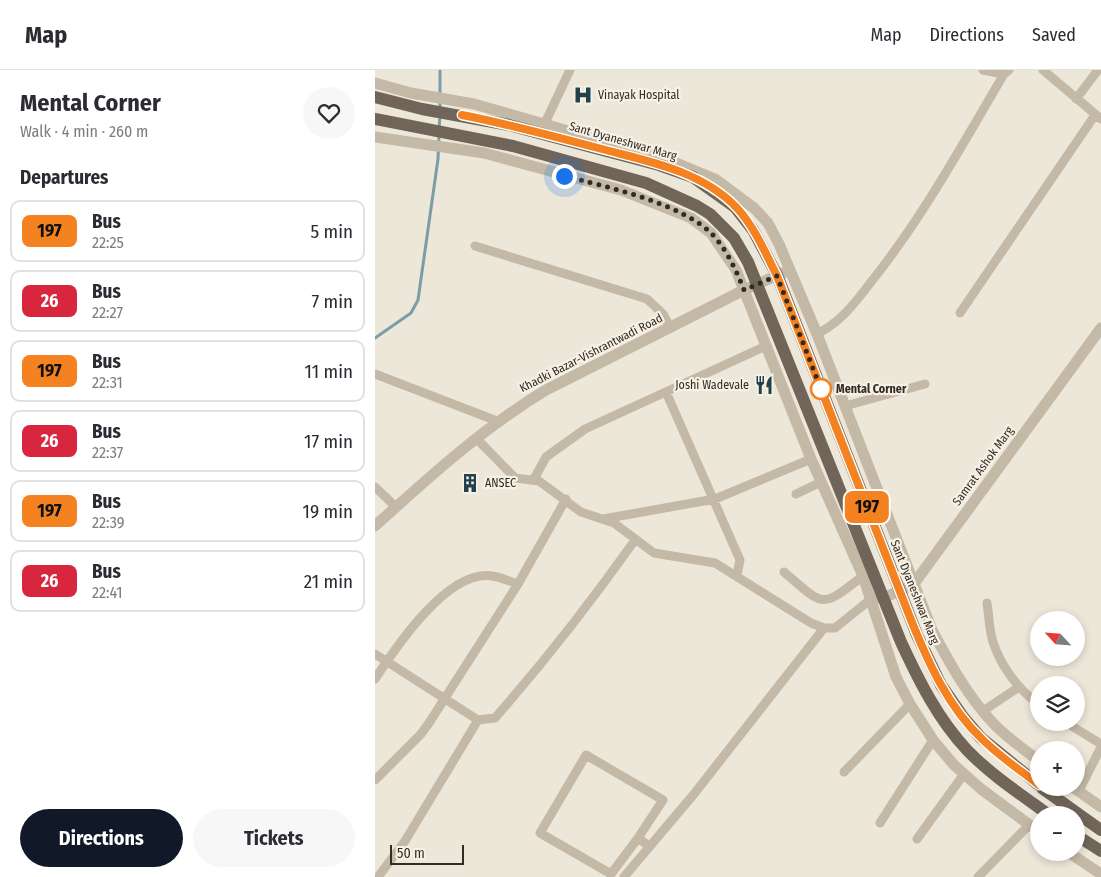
<!DOCTYPE html>
<html lang="en">
<head>
<meta charset="utf-8">
<style>
	:root { --surface:#fff; --page:#f7f7f7; --text:#2b2b33; --muted:#7c7c81; --line:#e1e1e2; --accent:#111827 }
	body { margin:0; font-family:"Fira Sans Condensed",sans-serif; background:var(--page); color:var(--text); height:100vh; display:flex; flex-direction:column; font-size:19px; white-space:nowrap }
	* { box-sizing:border-box; margin:0 }
	p { font-size:16px; color:var(--muted) }
	.icon { flex:none; width:28px; height:28px; fill:none; stroke:currentColor; stroke-width:2; stroke-linecap:round; stroke-linejoin:round }
	.map { position:relative; flex:1; overflow:hidden }
	.panel { display:flex; flex-direction:column; background:var(--surface); width:375px }
	.panel>* { flex:none }
	.badge { padding:0 10px; border-radius:8px; font-size:18px; line-height:32px }
	.needle { width:32px; rotate:296deg }
	.fabs { position:absolute; left:655px; top:541px; display:grid; gap:10px }
	.fabs a { display:grid; place-items:center; width:55px; height:55px; border-radius:50%; background:var(--surface); box-shadow:0 2px 8px #0003; font-size:25px }
	.scale { position:absolute; left:15px; bottom:12px; width:74px; box-sizing:border-box; padding-left:5px; border:2px solid #312b26; border-top:0; font-size:14px; line-height:18px; white-space:nowrap; color:#312b26; -webkit-text-stroke:4px #f6f1e4; paint-order:stroke }
	.you { position:absolute; width:25px; height:25px; margin:-12px; border:4px solid #fff; border-radius:50%; background:#1a73e8; box-shadow:0 0 0 8px #1a73e833 }
	.map>.badge { position:absolute; translate:-50% -50%; box-shadow:0 0 0 2px #fff }
	h2 { padding:0 20px; font-size:19px; line-height:45px }
	.round { display:grid; place-items:center; flex:none; width:52px; height:52px; border-radius:26px; background:var(--page) }
	.overview { display:flex; align-items:center; justify-content:space-between; height:85px; padding:0 20px }
	h1 { font-size:24px; font-weight:700; line-height:38px }
	.button { display:flex; gap:10px; margin-top:auto; padding:10px 20px }
	.button a { flex:1; height:58px; border-radius:30px; background:var(--accent); color:#fff; font-size:20px; font-weight:700; line-height:58px; text-align:center }
	.button a+a { background:var(--page); color:var(--text) }
	ul { padding:0; list-style:none }
	li { display:flex; align-items:center; gap:15px; height:62px; margin:0 10px 8px; padding:0 10px; border:2px solid var(--line); border-radius:10px }
	li div { flex:1 }
	li b { display:block; font-size:19px }
	li em { font-style:normal }
	li .badge { min-width:55px; font-weight:700; text-align:center }
	header { display:flex; align-items:center; gap:30px; box-sizing:border-box; height:70px; padding:0 25px; background:var(--surface); border-bottom:1px solid var(--line) }
	header strong { font-size:24px }
	nav { display:flex; gap:28px; margin-inline-start:auto; font-size:18px }
	main { display:flex; flex:1; min-height:0 }
	.map>svg:first-child { display:block }
	.lines { fill:none; stroke-linecap:round; stroke-linejoin:round }
	.stream { stroke:#7b9da7; stroke-width:3 }
	.minor { stroke:#c4b9a6; stroke-width:9 }
	.tertiary { stroke:#c4b9a6; stroke-width:11 }
	.primary { stroke:#716559; stroke-width:12 }
	.line-casing { stroke:#fff; stroke-width:11 }
	.line { stroke:#f58220; stroke-width:8 }
	.walk { stroke:#312b26; stroke-width:5; stroke-dasharray:0 9 }
	.stop-dot { fill:#fff; stroke:#f58220; stroke-width:2.5 }
	.labels { text-anchor:middle; dominant-baseline:central; stroke-width:4.5; stroke-linejoin:round; paint-order:stroke }
	.poi-label { font-size:12px; fill:#312b26; stroke:#f6f1e4; text-anchor:start }
	.street-label { font-size:12px; fill:#312b26; stroke:#f6f1e4 }
	.stop-label { font-size:12px; font-weight:bold; fill:#312b26; stroke:#f6f1e4; text-anchor:start }
</style>
</head>
<body>
<header>
<strong>Map</strong>
<nav><a>Map</a><a>Directions</a><a>Saved</a></nav>
</header>
<main>
<section class="panel">
<div class="overview"><div><h1>Mental Corner</h1><p>Walk · 4 min · 260 m</p></div><a class="round"><svg class="icon" aria-label="heart" viewBox="0 0 24 24"><path d="M12 20l-8-8c-3-5 5-10 8-4 3-6 11-1 8 4z"/></svg></a></div>
<h2>Departures</h2>
<ul>
<li><span class="badge" style="background:#f58220;color:#111">197</span><div><b>Bus</b><p>22:25</p></div><em>5 min</em></li>
<li><span class="badge" style="background:#d7263d;color:#fff">26</span><div><b>Bus</b><p>22:27</p></div><em>7 min</em></li>
<li><span class="badge" style="background:#f58220;color:#111">197</span><div><b>Bus</b><p>22:31</p></div><em>11 min</em></li>
<li><span class="badge" style="background:#d7263d;color:#fff">26</span><div><b>Bus</b><p>22:37</p></div><em>17 min</em></li>
<li><span class="badge" style="background:#f58220;color:#111">197</span><div><b>Bus</b><p>22:39</p></div><em>19 min</em></li>
<li><span class="badge" style="background:#d7263d;color:#fff">26</span><div><b>Bus</b><p>22:41</p></div><em>21 min</em></li>
</ul>
<div class="button"><a>Directions</a><a>Tickets</a></div>
</section>
<div class="map">
<svg width="726" height="807" viewBox="0 0 726 807">
	<rect width="100%" height="100%" fill="#ede7d9"/>
	<g class="lines">
		<!-- stream -->
		<path class="stream" d="M65 0V39
			M64 59 65 45
			M0 268 36 243 43 230 63 89 64 65"/>
		<!-- minor -->
		<path class="minor" d="M608 0 629 4 634 0
			M668 0 726 49
			M701 29 723 0
			M169 55 195 0
			M100 176 272 229 288 244 295 257
			M585 243 720 45
			M442 264C466 252 480 233 496 212 548 147 587 75 629 4
			M0 304 122 351
			M291 322 365 490 362 505
			M470 336 550 314
			M101 368 140 408 164 411 206 442 239 453 279 483 340 493 436 553 449 558H460L496 529
			M159 409 171 387 210 359 391 276
			M0 417 21 437
			M421 424 446 412
			M228 449 340 429 436 389
			M409 502C450 537 445 539 488 506
			M612 533C614 545 614 560 618 572 626 597 644 619 664 635
			M0 584 103 650
			M0 609C21 577 73 499 117 506 125 507 134 511 143 514
			M608 641 644 617
			M690 652 726 674
			M469 702 535 634
			M0 710 46 664 54 653 143 514 191 429
			M704 721 726 677
			M505 753 558 670
			M263 768 288 730 211 685 165 763 236 804 263 768 274 776
			M542 769 589 704
			M3 807 30 771 103 650 120 648C170 591 216 532 260 470
			M249 807 319 724 449 558
			M603 807 654 755"/>
		<!-- tertiary -->
		<path class="tertiary" d="M0 13 36 23 99 34 294 90 340 109 379 138 393 153 404 174 442 264 557 560C574 592 593 627 619 654 632 668 649 679 664 691
			M0 67 109 83 246 120 316 148 336 163 361 200 436 389 488 506 521 607 535 634 558 670 579 695 606 719 664 762
			M0 456C54 407 108 358 171 320L369 220 410 202
			M500 528H508L538 515 726 258
			M699 718 726 737
			M693 782 726 804"/>
		<!-- primary -->
		<path class="primary" d="M0 27 47 39 134 55 284 95 318 107 360 137 378 160 402 205 542 565 566 615 588 647 606 668 664 715
			M0 49 138 76 271 113 322 136 335 144 359 168 373 192 526 572C544 611 563 649 592 680 616 705 647 725 674 745
			M667 718 726 760
			M701 765 726 781"/>
	</g>
	<g class="lines">
		<!-- line casing -->
		<g class="line-casing">
			<path id="line" d="M87 45C133 54 178 66 223 78 271 91 325 100 361 137 379 156 390 182 402 206L536 550C553 592 573 637 607 669 624 686 645 700 664 715"/>
		</g>
		<!-- line -->
		<use href="#line" class="line"/>
		<!-- walk -->
		<path class="walk" d="M189 106C230 116 308 134 337 164 352 180 361 200 369 220L402 206 446 319"/>
	</g>
	<!-- icons -->
	<defs>
		<g id="hospital-bare" transform="scale(1.5)"><path d="M-5-5h3v3.5h4V-5h3V5h-3V1.5h-4V5h-3Z" fill="#21424d" stroke="#f6f1e4" stroke-width="2.5" paint-order="stroke"/></g>
		<g id="restaurant-bare" transform="scale(1.5)"><path d="M-5-6h1v4h1v-4h1v4h1v-4h1v5L-1.5 .5V6h-2V.5L-5-1ZM5-6V6H3V1.5H1.5Q1.5-4 5-6Z" fill="#21424d" stroke="#f6f1e4" stroke-width="2.5" paint-order="stroke"/></g>
		<g id="building-bare" transform="scale(1.5)"><path d="M-4-6H4V6H1V3H-1V6H-4ZM-2.5-4.3h1.7v1.8h-1.7ZM.8-4.3h1.7v1.8H.8ZM-2.5-1h1.7V.8h-1.7ZM.8-1h1.7V.8H.8Z" fill="#21424d" stroke="#f6f1e4" stroke-width="2.5" paint-order="stroke"/></g>
	</defs>
	<g fill-rule="evenodd">
		<use href="#hospital-bare" x="208" y="25"/>
		<use href="#restaurant-bare" x="389" y="315"/>
		<use href="#building-bare" x="95" y="413"/>
	</g>
	<!-- markers -->
	<circle class="stop-dot" cx="446" cy="319" r="10"/>
	<g class="labels">
		<!-- poi labels -->
		<g class="poi-label">
			<text x="223" y="25">Vinayak Hospital</text>
			<text x="374" y="315" text-anchor="end">Joshi Wadevale</text>
			<text x="110" y="413">ANSEC</text>
		</g>
		<!-- street labels -->
		<g class="street-label">
			<text transform="translate(248 71) rotate(16)">Sant Dyaneshwar Marg</text>
			<text transform="translate(216 283) rotate(-27)">Khadki Bazar-Vishrantwadi Road</text>
			<text transform="translate(608 396) rotate(-54)">Samrat Ashok Marg</text>
			<text transform="translate(540 522) rotate(68)">Sant Dyaneshwar Marg</text>
		</g>
		<!-- stop labels -->
		<g class="stop-label">
			<text x="461" y="319">Mental Corner</text>
		</g>
	</g>
</svg>
<div class="fabs">
<a><svg class="needle" viewBox="-14 -14 28 28"><path d="M0-13l5 13h-10z" fill="#e53935"/><path d="M0 13l5-13h-10z" fill="#7c7c81"/></svg></a>
<a><svg class="icon" aria-label="layers" viewBox="0 0 24 24"><path d="M12 4l9 5-9 5-9-5zM3 14l9 5 9-5"/></svg></a>
<a>+</a>
<a>−</a>
</div>
<div class="scale">50 m</div>
<div class="you" style="left:189px;top:106px"></div>
<b class="badge" style="left:492px;top:437px;background:#f58220;color:#111">197</b>
</div>
</main>
</body>
</html>
